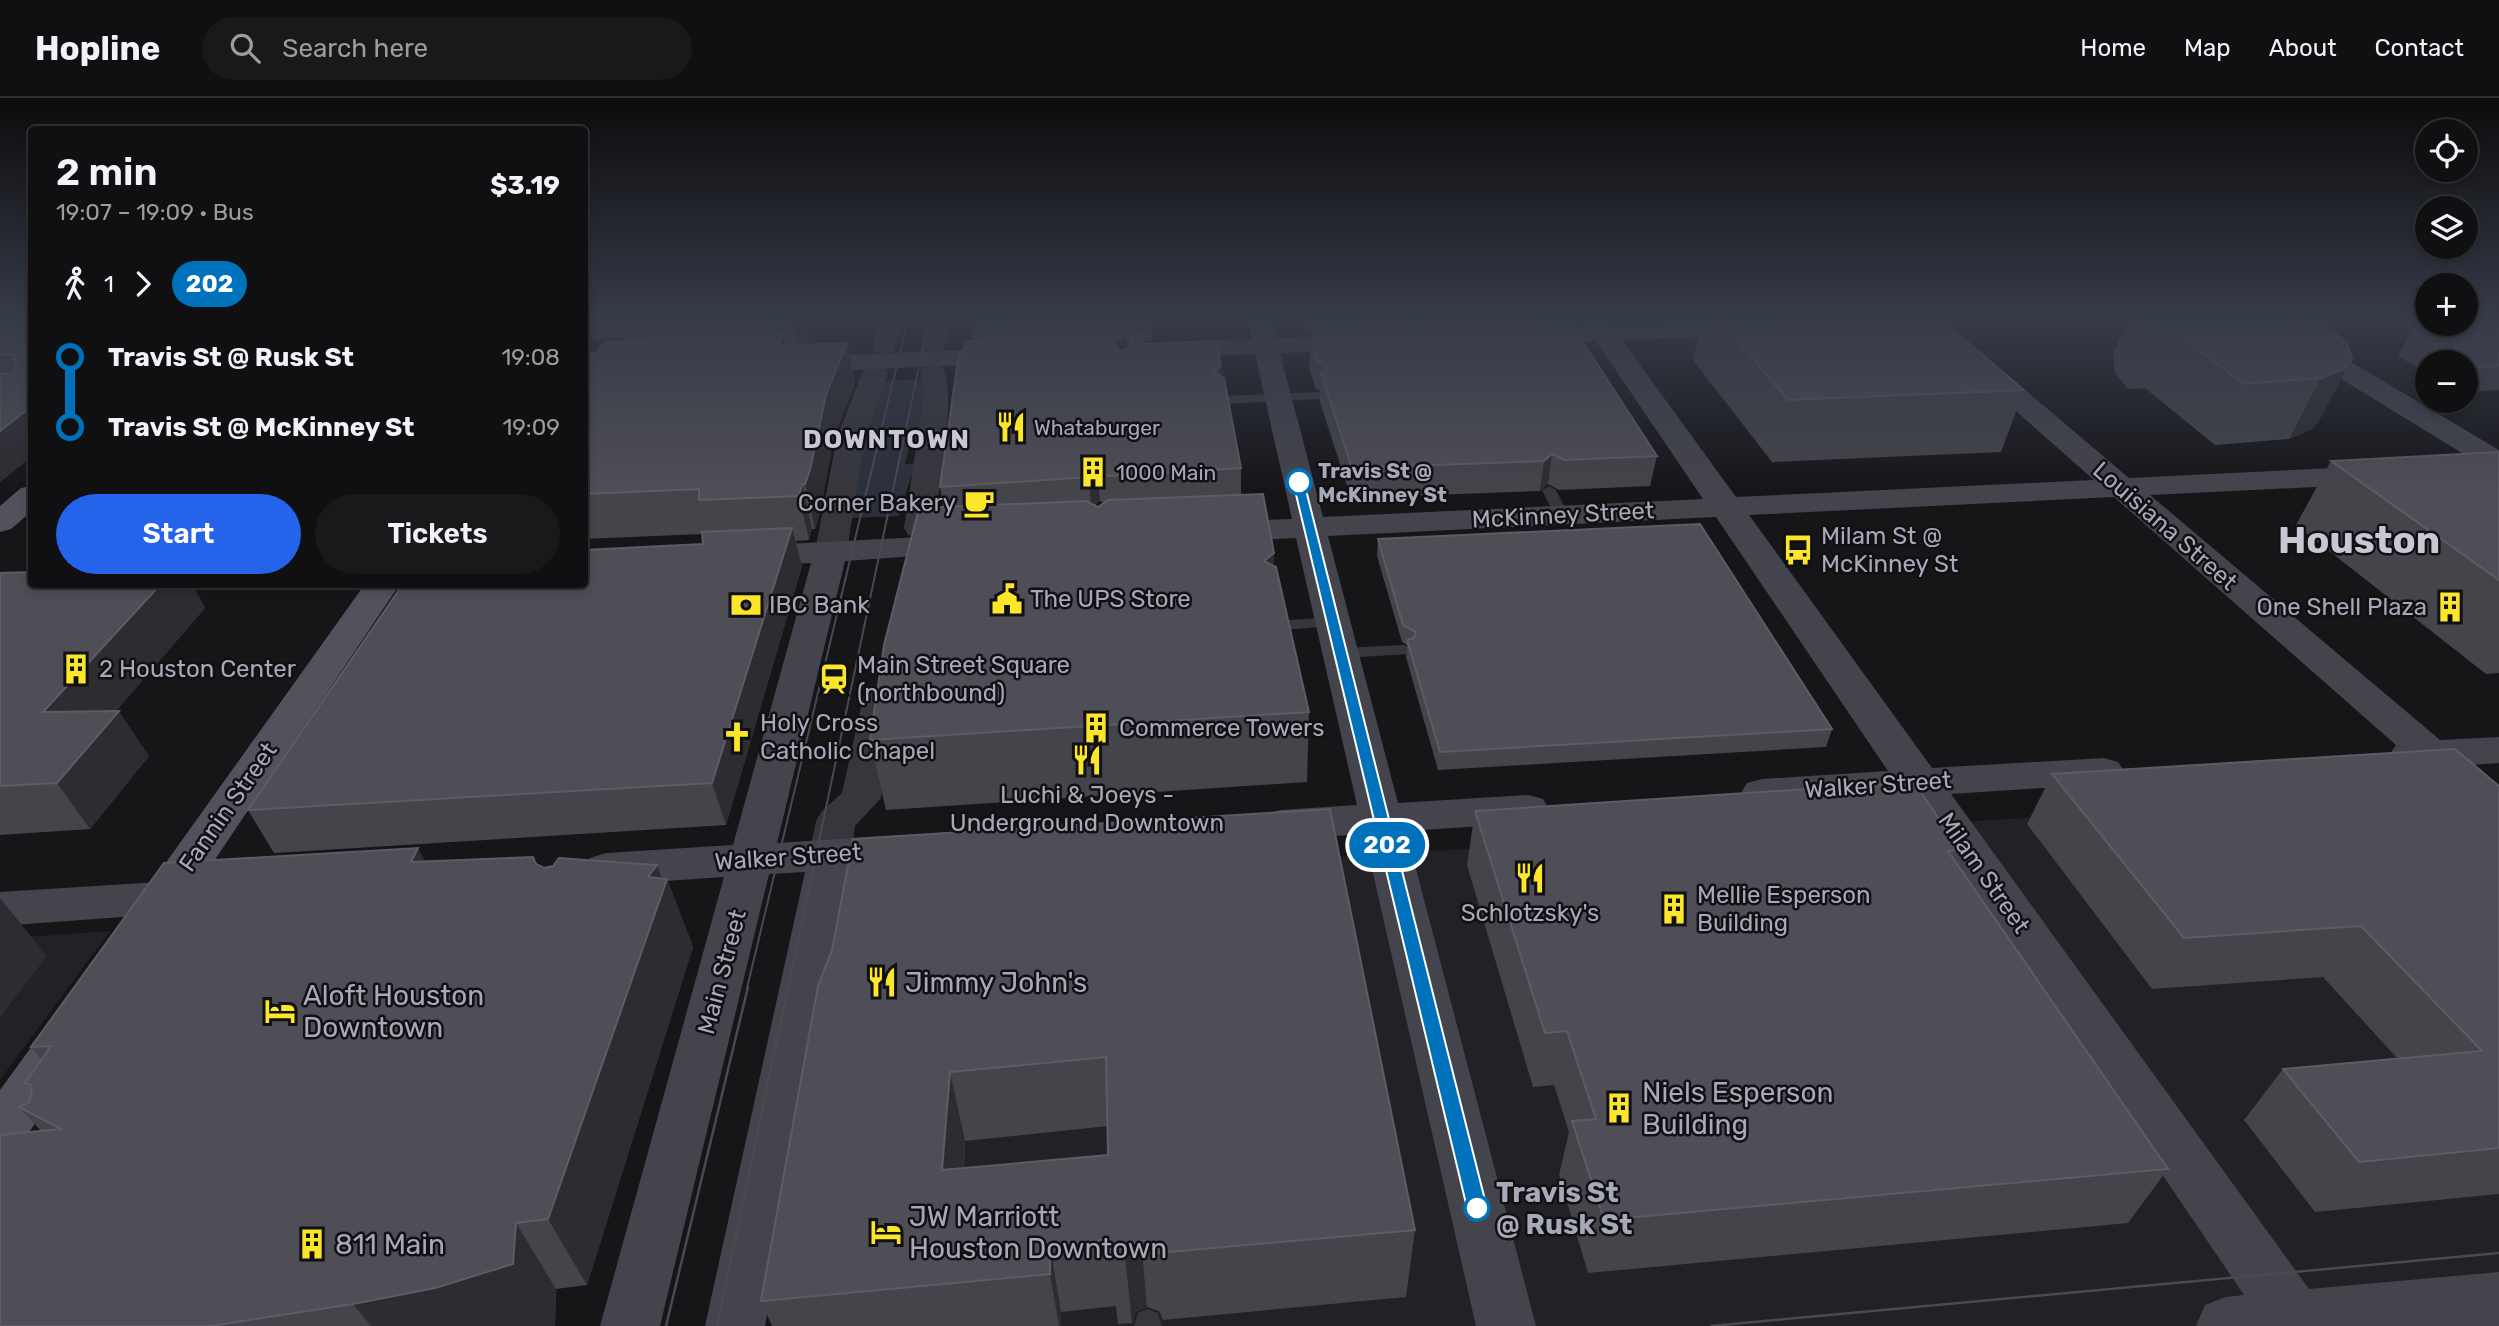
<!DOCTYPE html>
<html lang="en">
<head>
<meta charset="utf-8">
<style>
	:root { --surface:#101012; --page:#19191b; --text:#f1f3f6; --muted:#9c9d9f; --line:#303032; --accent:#2563eb }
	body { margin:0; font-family:Rubik,sans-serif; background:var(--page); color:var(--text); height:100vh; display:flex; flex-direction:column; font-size:26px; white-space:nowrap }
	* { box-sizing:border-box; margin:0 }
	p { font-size:23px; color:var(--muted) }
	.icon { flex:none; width:38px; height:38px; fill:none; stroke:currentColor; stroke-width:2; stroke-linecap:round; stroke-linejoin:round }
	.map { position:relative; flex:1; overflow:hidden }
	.side { position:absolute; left:28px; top:28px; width:560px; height:462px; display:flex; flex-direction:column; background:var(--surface); border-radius:7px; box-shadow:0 4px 10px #0003,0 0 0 2px var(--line) }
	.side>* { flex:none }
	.badge { padding:0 14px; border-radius:23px; font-size:24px; line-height:46px }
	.controls { position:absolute; left:2415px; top:21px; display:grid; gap:14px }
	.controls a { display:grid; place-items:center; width:63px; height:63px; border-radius:50%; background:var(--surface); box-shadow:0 4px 10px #0003,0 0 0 2px var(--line); font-size:35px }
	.map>.badge { position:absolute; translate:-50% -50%; box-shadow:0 0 0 4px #fff }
	.legs { display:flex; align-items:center; gap:10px; height:77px; padding:0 28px; font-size:23px }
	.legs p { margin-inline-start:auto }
	.headline { display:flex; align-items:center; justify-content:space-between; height:119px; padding:0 28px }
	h1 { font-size:38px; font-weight:600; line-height:52px }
	.cta { display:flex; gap:14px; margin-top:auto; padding:14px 28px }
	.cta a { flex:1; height:80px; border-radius:42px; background:var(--accent); color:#fff; font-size:28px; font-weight:600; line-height:80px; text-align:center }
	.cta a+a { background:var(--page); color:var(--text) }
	ul { padding:0 28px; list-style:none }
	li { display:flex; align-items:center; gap:24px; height:70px; font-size:26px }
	li i { display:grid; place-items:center; width:10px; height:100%; margin:0 9px; background:currentColor }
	li i::after { content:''; width:18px; height:18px; margin:-9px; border:5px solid; border-radius:50%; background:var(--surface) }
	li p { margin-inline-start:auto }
	li:first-child i { background:linear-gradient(#0000 50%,currentColor 0) }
	li:last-child i { background:linear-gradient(currentColor 50%,#0000 0) }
	header { display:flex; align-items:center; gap:42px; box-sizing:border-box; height:98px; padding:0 35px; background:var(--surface); border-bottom:2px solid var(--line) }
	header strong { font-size:33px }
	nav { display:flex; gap:38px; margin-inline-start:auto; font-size:24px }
	.search { width:490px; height:63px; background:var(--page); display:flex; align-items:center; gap:18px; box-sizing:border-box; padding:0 24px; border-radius:38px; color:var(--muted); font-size:26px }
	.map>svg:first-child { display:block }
	.built { fill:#222125 }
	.water { fill:#2b303c }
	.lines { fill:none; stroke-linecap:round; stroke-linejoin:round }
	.path { stroke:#3c3d44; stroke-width:3.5; stroke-dasharray:2.5 3.5; stroke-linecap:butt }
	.lane { fill:#37363d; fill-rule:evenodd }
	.street { fill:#37363d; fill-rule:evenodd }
	.secondary { fill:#44444d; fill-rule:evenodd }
	.primary { fill:#52525c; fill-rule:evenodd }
	.tram-far1 { stroke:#494952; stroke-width:2 }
	.tram { stroke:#494952; stroke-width:2.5 }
	.wall { fill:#44444a; fill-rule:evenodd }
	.shaded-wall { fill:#2d2c31 }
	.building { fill:#4f4e56; stroke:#5d5c65; stroke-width:2; fill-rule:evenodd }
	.line-1 { fill:#0072bc; stroke:#fff; stroke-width:2 }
	.stop-1-dot { fill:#fff; stroke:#0072bc; stroke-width:3.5 }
	.labels { text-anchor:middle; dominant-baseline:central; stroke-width:5; stroke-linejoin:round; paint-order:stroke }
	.far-poi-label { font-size:21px; fill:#a7a8b8; stroke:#111013; text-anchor:start }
	.far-stop-label { font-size:21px; font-weight:bold; fill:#a7a8b8; stroke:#111013; text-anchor:start }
	.poi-label { font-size:24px; fill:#a7a8b8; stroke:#111013; text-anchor:start }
	.street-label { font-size:24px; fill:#a7a8b8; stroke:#111013 }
	.far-district-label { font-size:26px; font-weight:bold; letter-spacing:2px; fill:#c8c8d4; stroke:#111013 }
	.near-poi-label { font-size:28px; fill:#a7a8b8; stroke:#111013; text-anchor:start }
	.near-stop-label { font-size:28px; font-weight:bold; fill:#a7a8b8; stroke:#111013; text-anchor:start }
	.town-label { font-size:38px; font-weight:bold; fill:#c8c8d4; stroke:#111013 }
</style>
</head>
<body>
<header>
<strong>Hopline</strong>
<div class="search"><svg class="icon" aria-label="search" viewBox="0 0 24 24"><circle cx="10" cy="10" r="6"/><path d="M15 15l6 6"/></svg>Search here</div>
<nav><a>Home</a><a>Map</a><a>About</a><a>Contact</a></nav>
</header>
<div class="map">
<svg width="2499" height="1228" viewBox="0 0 2499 1228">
	<rect width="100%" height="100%" fill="#161518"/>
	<!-- built -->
	<path class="built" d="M2499 694V1228H772L848 785Z
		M110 833 0 982V841Z"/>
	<!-- water -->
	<path class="water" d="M926 281 919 345 910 346 905 366H915L899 418 849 420C857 373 864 326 884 283Z"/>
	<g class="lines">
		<!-- path -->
		<path class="path" d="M1108 246 1135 245"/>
		<!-- lane -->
		<path class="lane" d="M1318 294 1322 295V301L1223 306 1217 302 1223 298Z
			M1549 388 1556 392 1569 418 1567 421 1562 422 1555 418 1542 392Z
			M1334 519 1342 524 1340 527 1274 533 1266 528 1274 523Z
			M1404 547 1412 552 1410 556 1342 560 1334 555 1342 550Z
			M1148 1211 1158 1215 1162 1228H1134L1138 1215Z"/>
		<!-- street -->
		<path class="street" d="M880 221H904L893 254 884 256 875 254 872 249Z
			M927 221H951L946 247 943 252 934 254 925 252 922 247Z
			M933 265 942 268C958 291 938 398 934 430L930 437 919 439 908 437 904 430 923 302 920 273 924 268Z
			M875 267 884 270 888 275 865 339 847 453 842 460 831 462 820 460 815 453 837 339 862 275 866 270Z
			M881 589 894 592 899 600 881 700 855 728 851 757 845 767 830 772 815 767 809 757 816 723 822 713 842 695 863 600 868 592Z"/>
		<!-- secondary -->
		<path class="secondary" d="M1247 221H1272L1276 240 1362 236 1371 239 1375 244 1371 249 1362 252 1280 255 1323 419 1703 401 1596 243 1524 246 1515 243 1511 238 1515 233 1524 230 1586 228 1582 221H1607L1611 227 1750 221 1759 224 1763 229 1759 234 1750 237 1622 242 1736 399 2094 382 1973 275 1969 269 1973 263 1982 261 1991 263 2129 380 2376 368 2387 371 2391 377 2387 383 2376 386 2150 397 2440 642 2499 639V665L2469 667 2499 692V729L2484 725 2421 669 2395 666 2389 657 2396 647 2114 399 1749 417 1932 670 2104 660 2118 664 2124 673 2118 682 2104 686 1951 696 2309 1191 2499 1174V1228H2196L2205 1207 2226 1199 2244 1197 1906 699 1762 709 1747 705 1741 695 1747 685 1762 681 1888 673 1716 419 1328 438 1398 705 1528 697 1543 701 1549 711 1543 721 1528 725 1406 733 1536 1228H1476L1364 736 1280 742 1265 737 1259 727 1265 717 1280 712 1357 707 1296 440 1216 444 1205 441 1200 434 1205 427 1216 424 1292 421 1255 256 1167 260 1158 258 1154 252 1158 246 1167 244 1251 241Z
			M1880 221H1960L1957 226 1948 229 1891 232 1882 229 1878 224Z
			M2249 221H2279L2499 352V374L2488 371 2252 226Z
			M1009 250 1018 252 1022 258 1018 264 800 275 791 273 787 267 791 261 800 259Z
			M960 437 972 440 976 447 972 454 845 463 777 745 902 737 917 741 924 752 917 763 902 767 849 771 765 1228H705L805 774 769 776 660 1228H600L724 779 606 787 590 782 584 771 590 760 606 755 733 747 811 465 747 468 735 465 730 458 735 451 747 448Z
			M190 782 206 786 212 798 206 810 190 814 0 828V794Z"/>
		<!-- primary -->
		<path class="primary" d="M32 388V413L11 431 0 434V408L21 390Z
			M365 486H400L177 818 161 823 145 818 138 806 145 794Z
			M61 927 79 933 86 947 19 1050 0 1057V992L43 933Z"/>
		<!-- tram-far1 -->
		<path class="tram-far1" d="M747 890 908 221
			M788 890 929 221"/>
		<!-- tram -->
		<path class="tram" d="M666 1228 748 889
			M717 1228 788 889
			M1711 1228 2499 1155"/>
	</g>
	<!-- wall -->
	<path class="wall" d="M0 221H32V358L0 384Z
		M586 221H817L805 247 847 245 855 286 834 339 820 415 815 431H812L809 442 796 443 802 468 726 727 274 755 248 712 703 446 702 436 584 441V255H596L625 243 624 240 593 241Z
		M969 221H1159L1152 242 1144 243 1145 246 1221 268 1222 279 1241 370V397L1274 455 1273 468 1309 614 1307 684 886 712 870 642 943 409 940 389 963 254 972 242ZM1130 243V249L1121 253 1114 248V244ZM1100 403 1104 405 1098 409 1095 407Z
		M1301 221H1568L1657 358 1650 388 1559 392 1548 386 1540 393 1351 400 1320 304V293L1316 291 1309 270 1311 236H1305Z
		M1702 221H1941L2024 292 2001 354 1772 364 1693 262Z
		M2128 221H2294L2301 225H2323L2320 321 2312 331 2289 341 2215 347 2145 290 2128 291 2115 275 2113 256Z
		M2392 221H2427V226H2466L2499 221V292L2466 294V264H2427V275L2398 258 2411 234 2415 233Z
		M2499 354V575L2486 576 2296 427 2331 363Z
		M1378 441 1832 631 1826 649 1438 672 1406 559 1407 547 1402 544 1377 458Z
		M0 475 32 486H192L205 510 116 613 149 658 90 731 0 737Z
		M2052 676 2499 688V1096L2315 1114 2244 1022 2283 971 2397 960 2323 879 2152 891 2027 726Z
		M1475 713 1960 752 1955 763 2168 1071 2128 1125 1588 1175 1559 1077 1569 1034 1554 987 1533 989 1467 767Z
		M853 741 1415 1132 1406 1199 1163 1222 1159 1213 1147 1209 1135 1214 1132 1225 1118 1226 1116 1208 1061 1214V1228H772L761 1203ZM1108 1028V1057L964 1070 965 1043Z
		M425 763 536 766 544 770 667 781 693 849 587 1187 556 1191 555 1228H0L41 1033 19 1009 29 1005 32 995 31 991 25 985 41 961 31 949Z"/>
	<!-- shaded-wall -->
	<path class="shaded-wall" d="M794 221H817L801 256Z
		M1151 221H1159L1152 242Z
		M783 237 792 277 778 248Z
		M847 245 855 286 834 339 820 415 815 431 805 386 826 297Z
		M2352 261 2320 321 2312 331 2289 341 2321 280Z
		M1221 268 1222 296 1214 275Z
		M32 308V358L0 384V333Z
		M1552 356 1548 386 1540 393 1544 363Z
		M1097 372 1100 403 1091 410 1089 379Z
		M802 386 812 431 809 442 799 398Z
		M792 430 802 468 726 727 712 685Z
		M1274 455 1273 521 1264 463Z
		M161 486H192L205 510 75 660 43 614Z
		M119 613 149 658 90 731 57 685Z
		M418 750 454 818 411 764Z
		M657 767 665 788 667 781 693 849 587 1187 548 1121 648 779Z
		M0 800 47 858 0 920Z
		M950 974 965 1043 959 1140 942 1072Z
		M516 1125 556 1191 555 1228H371L353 1206Z
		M1141 1142 1147 1209 1135 1214 1132 1225 1125 1158 1129 1147Z
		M1050 1147 1061 1214V1228H1059L1050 1176Z"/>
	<!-- building -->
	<path class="building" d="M0 221H32V246H30L32 249V308L0 333V276H14L15 257H0Z
		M1534 221H1568L1657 358 1564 362 1552 356 1544 363 1352 370 1321 275H1325L1326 267 1317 263 1310 243H1315L1312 229Z
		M1719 221H1941L2024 292 1788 302Z
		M2142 221H2294L2301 225H2323L2347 245 2352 261 2344 271 2321 280 2244 286 2171 232 2153 233Z
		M2466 221H2499V268L2474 269 2411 234 2468 231 2458 226H2466Z
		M1131 236H1144L1140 246 1217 243 1221 268 1214 275 1224 280 1241 370 1108 378 1097 372 1089 379 940 389 959 254H963L966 243 1113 237 1114 247 1121 253 1130 249Z
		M783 237 778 248 847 245 826 297 810 372 805 386H802L799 398 699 402V391L584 396V255H596L604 244Z
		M2499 354V482L2331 363Z
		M1263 396 1274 455 1264 463 1276 469 1309 614 870 642 884 547 919 410 1086 403 1098 409 1108 402Z
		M1700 426 1832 631 1440 654 1407 542 1414 540 1416 534 1403 527 1378 441Z
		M792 430 712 685 248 712 403 486H584V452L703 446 702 434Z
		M32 474V486H161L43 614 119 613 57 685 0 688V475Z
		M2455 651 2499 688V1050L2359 1064 2283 971 2482 953 2361 828 2184 840 2052 676Z
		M1914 684 1960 752 1948 753 2168 1071 1604 1122 1572 1023 1596 1021 1567 933 1545 935 1475 713Z
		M1330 711 1415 1132 1158 1155 1154 1146 1141 1142 1129 1147 1125 1158 1110 1160V1141L1050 1147V1176L761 1203 818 888 832 852 853 741ZM1106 959 1108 1057 942 1072 950 974Z
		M418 750 411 764 533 759 536 766 544 770 553 768 559 760 657 767 648 779 667 781 548 1121 516 1125 513 1166 435 1190 353 1206 211 1228H0V1037L61 1031 19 1009 29 1005 32 995 30 987 25 985 51 948 31 949 164 765Z"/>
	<!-- sky -->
	<linearGradient id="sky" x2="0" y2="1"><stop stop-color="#0c0c0d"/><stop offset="0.56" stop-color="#363b48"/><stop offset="1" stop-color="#363b48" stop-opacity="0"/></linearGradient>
	<rect width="2499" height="393" fill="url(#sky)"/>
	<!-- line-1 -->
	<path class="line-1" d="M1299 381 1304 384 1487 1110 1484 1116 1477 1119 1470 1116 1467 1110 1293 384Z"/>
	<!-- icons -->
	<defs>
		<g id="restaurant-bare" transform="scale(2.415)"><path d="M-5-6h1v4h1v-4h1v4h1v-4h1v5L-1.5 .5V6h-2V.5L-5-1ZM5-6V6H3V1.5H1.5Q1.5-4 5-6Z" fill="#fce62a" stroke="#111013" stroke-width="2.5" paint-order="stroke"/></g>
		<g id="building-bare" transform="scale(2.415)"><path d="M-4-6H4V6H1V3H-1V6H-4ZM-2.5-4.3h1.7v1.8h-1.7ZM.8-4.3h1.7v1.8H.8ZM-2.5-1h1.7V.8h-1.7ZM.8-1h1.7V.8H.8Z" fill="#fce62a" stroke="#111013" stroke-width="2.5" paint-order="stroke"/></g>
		<g id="cafe-bare" transform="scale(2.415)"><path d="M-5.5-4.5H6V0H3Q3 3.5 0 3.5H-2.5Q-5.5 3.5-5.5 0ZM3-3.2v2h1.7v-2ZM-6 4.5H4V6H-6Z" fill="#fce62a" stroke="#111013" stroke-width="2.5" paint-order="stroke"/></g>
		<g id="bus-bare" transform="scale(2.415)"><path d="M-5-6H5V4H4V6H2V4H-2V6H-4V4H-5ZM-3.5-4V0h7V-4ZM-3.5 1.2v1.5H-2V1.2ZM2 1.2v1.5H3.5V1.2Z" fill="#fce62a" stroke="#111013" stroke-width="2.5" paint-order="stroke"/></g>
		<g id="civic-bare" transform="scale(2.415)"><path d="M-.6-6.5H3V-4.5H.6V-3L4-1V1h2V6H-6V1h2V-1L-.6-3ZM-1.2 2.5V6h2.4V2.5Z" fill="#fce62a" stroke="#111013" stroke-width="2.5" paint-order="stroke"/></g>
		<g id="bank-bare" transform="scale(2.415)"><path d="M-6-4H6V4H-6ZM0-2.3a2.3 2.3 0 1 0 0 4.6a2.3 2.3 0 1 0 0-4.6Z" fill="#fce62a" stroke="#111013" stroke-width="2.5" paint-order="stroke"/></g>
		<g id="station-bare" transform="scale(2.415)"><path d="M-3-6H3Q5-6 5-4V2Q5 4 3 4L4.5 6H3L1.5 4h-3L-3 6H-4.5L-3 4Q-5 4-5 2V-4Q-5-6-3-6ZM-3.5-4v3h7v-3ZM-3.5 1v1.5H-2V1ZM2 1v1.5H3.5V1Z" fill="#fce62a" stroke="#111013" stroke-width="2.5" paint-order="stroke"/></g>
		<g id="church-bare" transform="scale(2.415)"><path d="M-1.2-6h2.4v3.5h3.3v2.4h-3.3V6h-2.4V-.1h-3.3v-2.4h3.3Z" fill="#fce62a" stroke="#111013" stroke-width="2.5" paint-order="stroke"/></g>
		<g id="hotel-bare" transform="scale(2.415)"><path d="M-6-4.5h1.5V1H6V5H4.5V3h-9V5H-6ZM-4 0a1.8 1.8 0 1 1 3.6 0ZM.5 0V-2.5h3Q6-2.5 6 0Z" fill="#fce62a" stroke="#111013" stroke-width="2.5" paint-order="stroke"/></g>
	</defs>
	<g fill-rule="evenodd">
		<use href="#restaurant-bare" x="1011" y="329"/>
		<use href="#building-bare" x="1093" y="374"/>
		<use href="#cafe-bare" x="979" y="405"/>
		<use href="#bus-bare" x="1798" y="452"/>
		<use href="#civic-bare" x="1007" y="501"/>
		<use href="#bank-bare" x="746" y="507"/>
		<use href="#building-bare" x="2450" y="509"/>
		<use href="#building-bare" x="76" y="571"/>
		<use href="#station-bare" x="834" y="581"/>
		<use href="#building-bare" x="1096" y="630"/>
		<use href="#church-bare" x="737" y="639"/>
		<use href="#restaurant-bare" x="1087" y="662"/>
		<use href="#restaurant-bare" x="1530" y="780"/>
		<use href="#building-bare" x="1674" y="811"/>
		<use href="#restaurant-bare" x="882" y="884"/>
		<use href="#hotel-bare" x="280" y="913"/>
		<use href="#building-bare" x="1619" y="1010"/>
		<use href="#hotel-bare" x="886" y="1134"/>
		<use href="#building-bare" x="312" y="1146"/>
	</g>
	<!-- markers -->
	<g class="stop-1-dot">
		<circle cx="1299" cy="384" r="12"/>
		<circle cx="1477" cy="1110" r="12"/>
	</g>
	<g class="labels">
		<!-- far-poi labels -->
		<g class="far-poi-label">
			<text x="1034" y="329">Whataburger</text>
			<text x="1116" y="374">1000 Main</text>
		</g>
		<!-- far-stop labels -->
		<g class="far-stop-label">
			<text x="1318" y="372">Travis St @<tspan x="1318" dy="24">McKinney St</tspan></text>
		</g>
		<!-- poi labels -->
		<g class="poi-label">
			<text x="956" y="405" text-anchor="end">Corner Bakery</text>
			<text x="1821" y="438">Milam St @<tspan x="1821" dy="28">McKinney St</tspan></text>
			<text x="1030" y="501">The UPS Store</text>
			<text x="769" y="507">IBC Bank</text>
			<text x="2427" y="509" text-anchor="end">One Shell Plaza</text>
			<text x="857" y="567">Main Street Square<tspan x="857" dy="28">(northbound)</tspan></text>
			<text x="99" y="571">2 Houston Center</text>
			<text x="760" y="625">Holy Cross<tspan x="760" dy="28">Catholic Chapel</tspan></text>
			<text x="1119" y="630">Commerce Towers</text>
			<text x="1087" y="697" text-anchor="middle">Luchi &amp; Joeys -<tspan x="1087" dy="28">Underground Downtown</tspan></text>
			<text x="1697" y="797">Mellie Esperson<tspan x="1697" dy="28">Building</tspan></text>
			<text x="1530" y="815" text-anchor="middle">Schlotzsky's</text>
		</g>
		<!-- street labels -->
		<g class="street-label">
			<text transform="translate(1563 417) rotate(-3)">McKinney Street</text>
			<text transform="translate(2165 428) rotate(41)">Louisiana Street</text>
			<text transform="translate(1878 687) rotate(-4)">Walker Street</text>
			<text transform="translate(228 709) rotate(-55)">Fannin Street</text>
			<text transform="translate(788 759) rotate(-4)">Walker Street</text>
			<text transform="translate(1984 775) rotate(55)">Milam Street</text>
			<text transform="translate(722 874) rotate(-75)">Main Street</text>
		</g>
		<!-- far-district labels -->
		<g class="far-district-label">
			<text x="887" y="341">DOWNTOWN</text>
		</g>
		<!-- near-poi labels -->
		<g class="near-poi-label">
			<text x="905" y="884">Jimmy John's</text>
			<text x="303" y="897">Aloft Houston<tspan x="303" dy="32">Downtown</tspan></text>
			<text x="1642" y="994">Niels Esperson<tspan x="1642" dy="32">Building</tspan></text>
			<text x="909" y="1118">JW Marriott<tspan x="909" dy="32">Houston Downtown</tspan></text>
			<text x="335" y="1146">811 Main</text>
		</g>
		<!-- near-stop labels -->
		<g class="near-stop-label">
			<text x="1496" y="1094">Travis St<tspan x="1496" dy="32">@ Rusk St</tspan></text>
		</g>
		<!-- town labels -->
		<g class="town-label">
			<text x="2359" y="442">Houston</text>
		</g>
	</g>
</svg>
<div class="controls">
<a><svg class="icon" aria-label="locate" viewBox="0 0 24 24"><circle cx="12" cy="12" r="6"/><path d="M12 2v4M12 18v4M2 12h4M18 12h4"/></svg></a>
<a><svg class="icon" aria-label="layers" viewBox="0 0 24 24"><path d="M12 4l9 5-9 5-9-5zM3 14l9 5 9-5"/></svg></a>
<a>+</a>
<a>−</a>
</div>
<b class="badge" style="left:1387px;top:747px;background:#0072bc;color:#fff">202</b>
<section class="side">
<div class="headline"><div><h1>2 min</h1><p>19:07 – 19:09 · Bus</p></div><b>$3.19</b></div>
<div class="legs"><svg class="icon" aria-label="walk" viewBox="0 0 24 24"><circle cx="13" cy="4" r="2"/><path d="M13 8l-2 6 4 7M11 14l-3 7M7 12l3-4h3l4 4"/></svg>1<svg class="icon" aria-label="forward" viewBox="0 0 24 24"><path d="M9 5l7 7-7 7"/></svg><b class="badge" style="background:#0072bc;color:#fff">202</b></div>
<ul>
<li><i style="color:#0072bc"></i><b>Travis St @ Rusk St</b><p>19:08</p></li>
<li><i style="color:#0072bc"></i><b>Travis St @ McKinney St</b><p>19:09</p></li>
</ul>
<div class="cta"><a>Start</a><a>Tickets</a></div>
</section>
</div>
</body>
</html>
